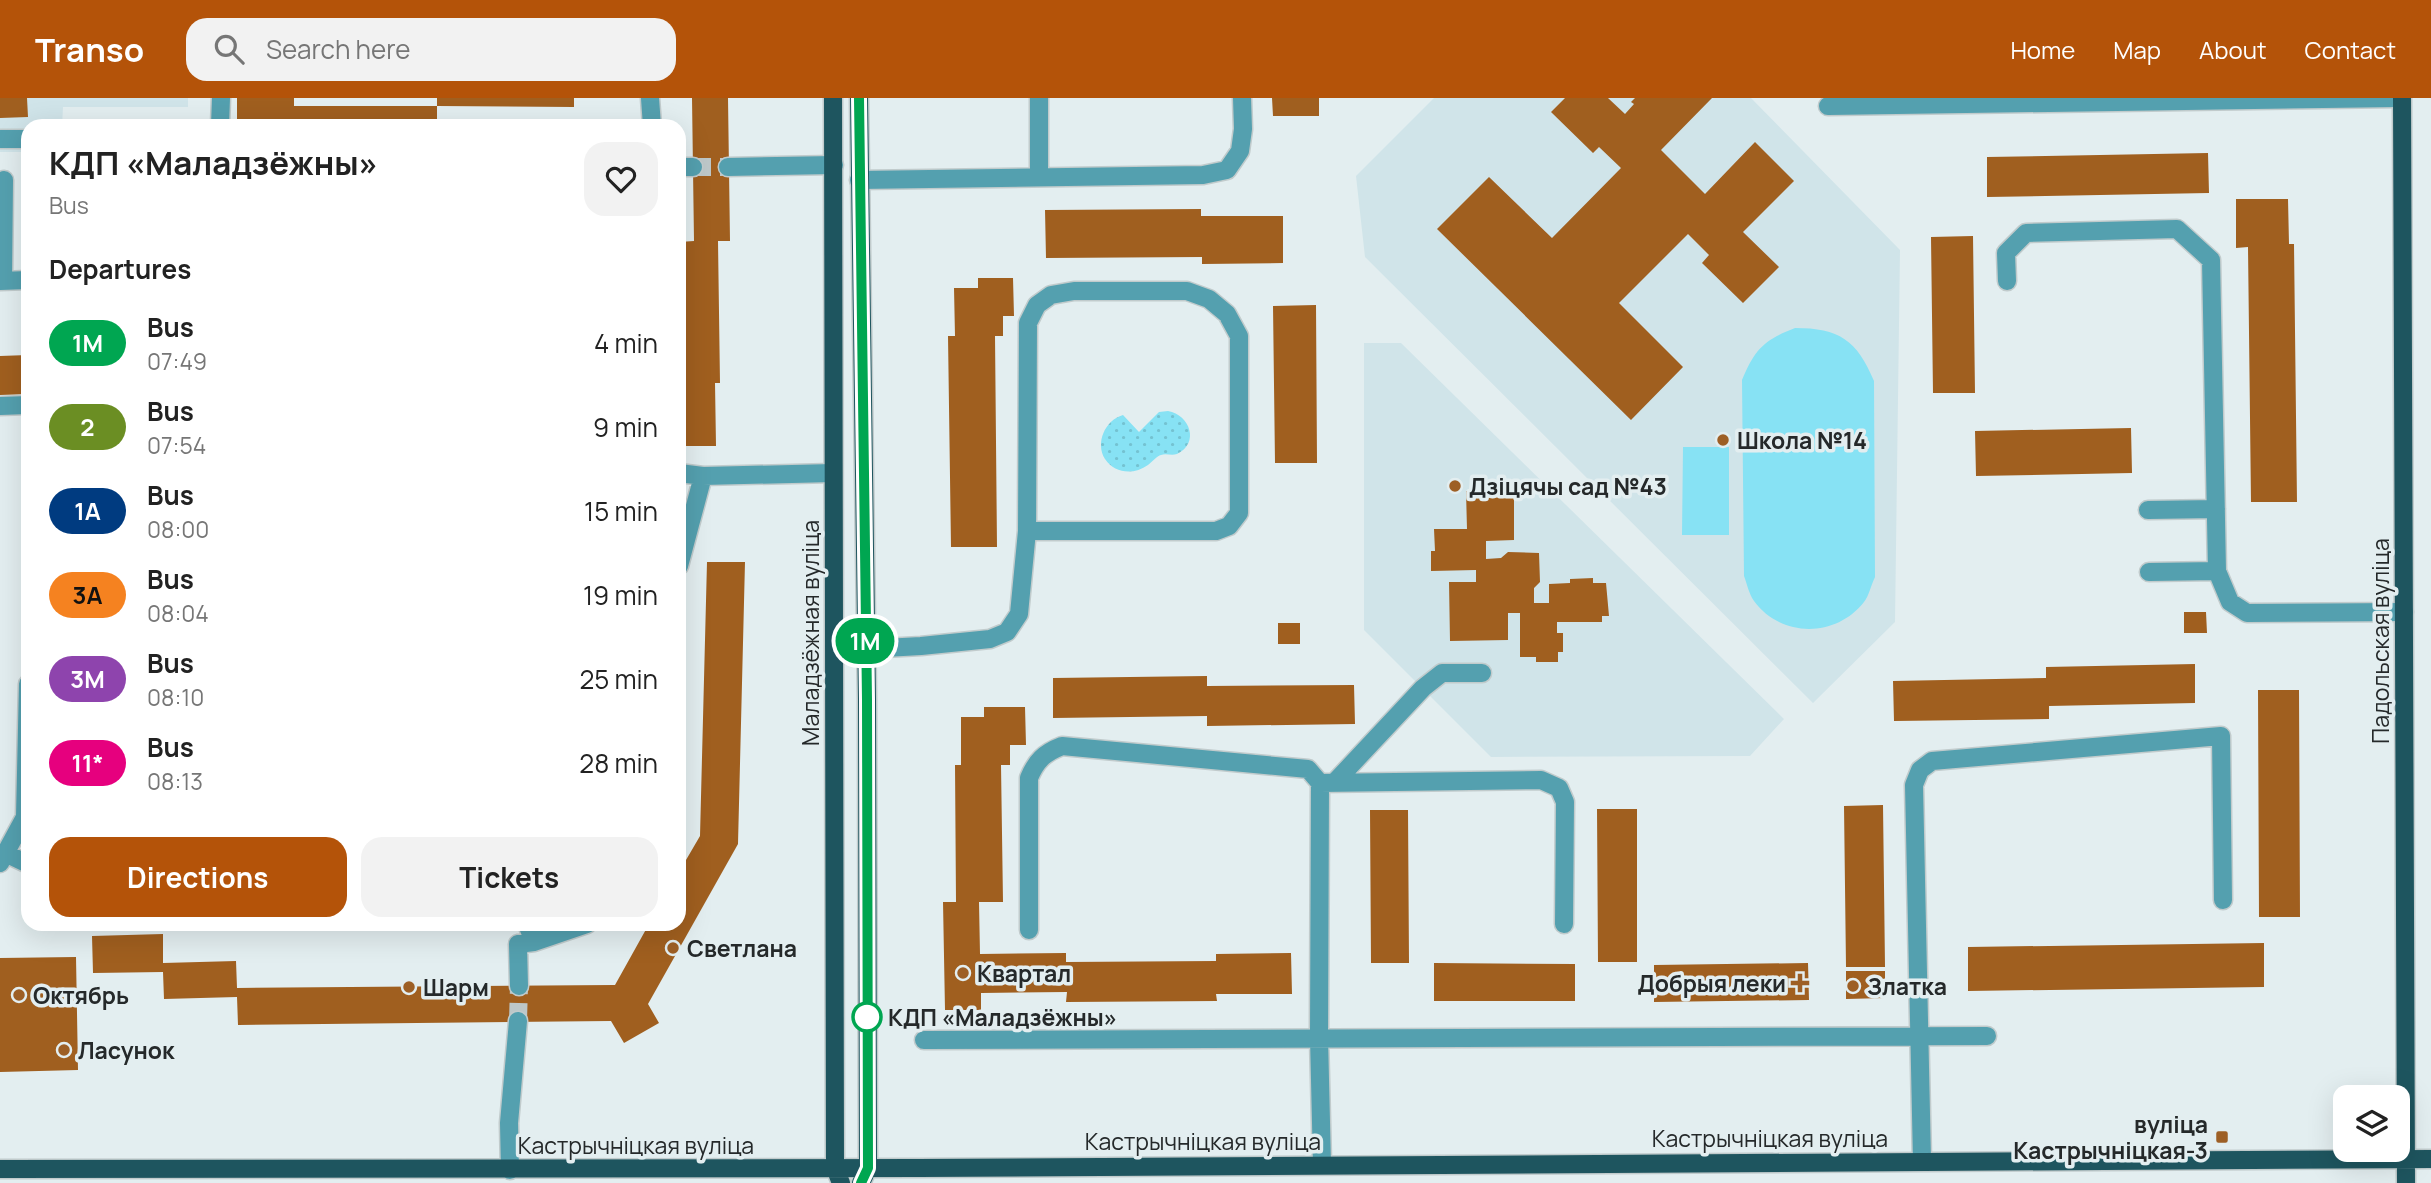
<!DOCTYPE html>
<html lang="en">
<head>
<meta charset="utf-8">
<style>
	:root { --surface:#fff; --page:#f2f2f2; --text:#222; --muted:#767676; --accent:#b45309 }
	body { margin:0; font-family:Manrope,sans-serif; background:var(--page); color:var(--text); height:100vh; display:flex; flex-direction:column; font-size:26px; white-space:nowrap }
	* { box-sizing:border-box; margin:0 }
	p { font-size:23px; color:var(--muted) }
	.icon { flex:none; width:38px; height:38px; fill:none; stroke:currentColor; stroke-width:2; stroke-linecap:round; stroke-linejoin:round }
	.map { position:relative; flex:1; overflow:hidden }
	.drawer { position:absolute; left:21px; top:21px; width:665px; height:812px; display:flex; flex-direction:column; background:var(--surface); border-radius:21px; box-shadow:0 7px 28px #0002 }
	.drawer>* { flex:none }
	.badge { padding:0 14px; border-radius:23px; font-size:24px; line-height:46px }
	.tools { position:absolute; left:2333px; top:987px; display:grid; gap:14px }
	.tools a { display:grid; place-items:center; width:77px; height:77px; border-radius:14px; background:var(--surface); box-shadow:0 7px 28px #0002; font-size:35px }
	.map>.badge { position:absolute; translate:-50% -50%; box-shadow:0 0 0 4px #fff }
	h2 { padding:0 28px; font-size:26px; line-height:63px }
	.round { display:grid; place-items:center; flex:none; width:74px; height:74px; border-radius:21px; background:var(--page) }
	.summary { display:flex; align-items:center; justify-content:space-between; height:119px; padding:0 28px }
	h1 { font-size:33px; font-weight:700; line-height:52px }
	.button { display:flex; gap:14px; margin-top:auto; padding:14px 28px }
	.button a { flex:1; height:80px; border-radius:21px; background:var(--accent); color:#fff; font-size:28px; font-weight:700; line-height:80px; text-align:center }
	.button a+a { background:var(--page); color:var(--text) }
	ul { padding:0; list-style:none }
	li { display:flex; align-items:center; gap:21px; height:84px; padding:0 28px }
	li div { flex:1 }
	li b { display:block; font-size:26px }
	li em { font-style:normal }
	li .badge { min-width:77px; font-weight:700; text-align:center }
	header { display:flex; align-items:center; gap:42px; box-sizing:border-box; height:98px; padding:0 35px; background:var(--accent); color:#fff }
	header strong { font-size:33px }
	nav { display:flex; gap:38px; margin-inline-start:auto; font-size:24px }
	.search { width:490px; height:63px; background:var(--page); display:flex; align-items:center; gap:18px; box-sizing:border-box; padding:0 24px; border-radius:21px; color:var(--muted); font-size:26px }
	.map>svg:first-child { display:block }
	.built { fill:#d0e4e9 }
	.grass { fill:url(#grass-dots) }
	.pitch { fill:#87e2f4 }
	.building { fill:#a05f1f }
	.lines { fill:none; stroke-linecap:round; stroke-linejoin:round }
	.minor-tunnel { stroke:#bdc7c8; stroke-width:18; stroke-dasharray:18 9; stroke-linecap:butt }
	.minor-casing { stroke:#c1cbcc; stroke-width:21 }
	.major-casing { stroke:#c1cbcc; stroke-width:21 }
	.minor { stroke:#54a0af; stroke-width:18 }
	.major { stroke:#1e555f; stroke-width:18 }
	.line-casing { stroke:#fff; stroke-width:16 }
	.line { stroke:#00a651; stroke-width:10 }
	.poi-dot { fill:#9d5f25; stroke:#e3eef0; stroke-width:2.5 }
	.stop-dot { fill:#fff; stroke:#00a651; stroke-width:3.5 }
	.labels { text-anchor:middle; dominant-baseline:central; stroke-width:7; stroke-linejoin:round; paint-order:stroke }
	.poi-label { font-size:23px; font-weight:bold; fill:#25292a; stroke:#e3eef0; text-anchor:start }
	.street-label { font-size:23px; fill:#25292a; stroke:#e3eef0 }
	.stop-label { font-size:23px; font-weight:bold; fill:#25292a; stroke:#e3eef0; text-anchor:start }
</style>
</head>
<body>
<header>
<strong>Transo</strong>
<div class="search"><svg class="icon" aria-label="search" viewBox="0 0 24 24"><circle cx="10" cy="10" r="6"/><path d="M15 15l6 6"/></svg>Search here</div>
<nav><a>Home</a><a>Map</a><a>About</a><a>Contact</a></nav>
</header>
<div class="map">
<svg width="2431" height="1085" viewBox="0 0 2431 1085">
	<defs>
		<pattern id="grass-dots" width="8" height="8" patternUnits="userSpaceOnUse" patternTransform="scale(1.75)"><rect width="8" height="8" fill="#87e2f4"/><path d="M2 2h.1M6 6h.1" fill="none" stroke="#74c2d1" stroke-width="1.8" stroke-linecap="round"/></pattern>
	</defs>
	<rect width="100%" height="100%" fill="#e3eef0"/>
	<!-- built -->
	<path class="built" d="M0 0H188V9H63L62 28H28V54H0Z
		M1434 0H1751L1900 152 1895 524 1813 605 1365 159 1356 78Z
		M1364 245H1401L1784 621 1750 658 1491 659 1364 532Z"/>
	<!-- grass -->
	<path class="grass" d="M1168 313C1190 317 1200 345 1177 356 1171 358 1166 355 1161 357 1157 358 1152 364 1148 367 1134 377 1115 376 1105 361 1095 345 1105 322 1123 317L1139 334 1159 314Z"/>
	<!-- pitch -->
	<path class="pitch" d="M1795 230C1839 230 1857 242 1874 283L1875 479C1871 487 1869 498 1864 504 1836 540 1781 540 1754 503 1749 496 1747 486 1744 478L1742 282C1755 251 1764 242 1795 230Z
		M1683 349H1729V437H1682Z"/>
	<!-- building -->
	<path class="building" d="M0 0H27L28 19 0 20Z
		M237 0H294V8H437V28H237Z
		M437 0H574V9L437 8Z
		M692 0H728L730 143H718L720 285H715L716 348H679V323H683L680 285 679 144 694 143Z
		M1272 0H1319V18H1273Z
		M1565 0H1608L1625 16 1634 6 1631 4 1635 0H1712L1661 52 1705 96 1755 44 1794 83 1743 134 1779 169 1743 205 1702 165 1709 157 1688 136 1619 205 1683 269 1631 322 1437 131 1489 79 1552 140 1621 70 1599 49 1593 55 1551 14Z
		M2208 55 2209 95 1987 99V59Z
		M2236 101H2288L2289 146H2294L2297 404H2251L2248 149 2236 150Z
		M1201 111V118H1283V165L1202 166V159L1046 160 1045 112Z
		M1973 138 1975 295H1933L1931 139Z
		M978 180H1013L1014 218H1003V238H995L997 449H951L948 238H955L954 190H978Z
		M1316 207 1317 365H1275L1273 208Z
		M28 257V296L0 297V258Z
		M2131 330 2132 375 1976 378 1975 333Z
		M1471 383H1497V389L1514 388V442L1486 443V461L1501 460 1508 454 1539 455 1540 484 1534 490V505H1549V486L1570 485V481L1593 480V485H1606L1609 518H1602V524H1557V535H1563V554H1558V564H1536V559H1520V515H1508V542L1450 543 1449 484H1476V472L1431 473V453H1435L1434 431H1467L1466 393H1471Z
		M707 464H745L738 746 648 906 659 925 624 945 611 923 238 927 237 899 164 901 163 874 93 875 92 838 163 836V865L236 863 237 890 615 887 649 826H679V774L700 738Z
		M2184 514H2206L2207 535H2184Z
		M1278 525H1300V546H1278Z
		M2195 566V605L2049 608V621L1894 623 1893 583 2046 580V569Z
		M1207 578V588L1354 587 1355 626 1207 628V618L1053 620V580Z
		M2258 592H2299L2300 819H2259Z
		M984 609H1025L1026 647H1010V667H1001L1003 804H979L980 856 1066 855V864L1216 863V856L1291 855 1292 896H1216L1217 903 1066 904 1067 894 981 895V912H945L943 804H956L955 667H961V619H984Z
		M1883 707 1885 869H1846L1844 708Z
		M1597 711H1637V864H1598Z
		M1370 712H1408L1409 865H1371Z
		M2264 845V889L1968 893V849Z
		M76 859 78 972 0 974V860Z
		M1434 865 1575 866V903H1434Z
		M1808 865 1809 902 1654 904V867Z
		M1846 873H1885V900L1846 901Z"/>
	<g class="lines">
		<!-- minor-tunnel -->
		<path class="minor-tunnel" d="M693 69H728
			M518 923 519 888"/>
		<!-- minor casing -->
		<g class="minor-casing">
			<path id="minor" d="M650 0 652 28
				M1828 8 2398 0
				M220 28 221 0
				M0 41H28
				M679 69H693
				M728 69 834 67
				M1039 79V0
				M859 82 1203 77 1227 72 1240 53 1243 31 1242 0
				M0 183 28 182
				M3 183 4 82
				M2007 183 2006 155 2026 135 2177 131 2211 162 2217 473
				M0 308 28 307
				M679 375 703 378 833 375
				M2148 412 2216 411
				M679 468 703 378
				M2149 474 2217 473 2230 504 2247 515 2404 514
				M866 551 921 548 990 541 1007 534 1019 516 1027 433 1028 225 1037 207 1051 197 1074 193H1187L1209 201 1227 216 1239 238V415L1229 428 1216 433H1027
				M1335 684 1423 590 1442 575H1482
				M1320 685 1319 939 1322 1067
				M5 755 28 766
				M0 765 25 719 28 586
				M1029 832V680C1036 663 1044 655 1062 648L1308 671 1320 685 1541 682 1559 690 1565 704 1564 826
				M534 844 587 826
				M519 888 518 846 534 844 527 826
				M924 942 1987 938
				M1922 1063 1914 687 1920 672 1932 663 2221 638 2223 802
				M510 1072 509 1025 518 923"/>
		</g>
		<!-- major casing -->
		<g class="major-casing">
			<path id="major" d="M833 0 835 1070 841 1085
				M859 0 867 601 868 1070 861 1085
				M2402 0 2406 1085
				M0 1071 919 1070 2431 1061"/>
		</g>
		<!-- minor -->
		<use href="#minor" class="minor"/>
		<!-- major -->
		<use href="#major" class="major"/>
	</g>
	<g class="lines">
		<!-- line casing -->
		<g class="line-casing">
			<path id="line" d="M859 0 867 601 868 1070 861 1085"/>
		</g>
		<!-- line -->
		<use href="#line" class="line"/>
	</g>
	<!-- markers -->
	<g class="poi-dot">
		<circle cx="1723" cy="342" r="7"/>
		<circle cx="1455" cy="388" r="7"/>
		<circle cx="673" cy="850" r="7"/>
		<circle cx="963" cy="875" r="7"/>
		<path d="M1796.5 874.5h7v7h7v7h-7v7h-7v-7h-7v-7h7z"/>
		<circle cx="1853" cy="888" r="7"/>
		<circle cx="409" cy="889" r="7"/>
		<circle cx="19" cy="897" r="7"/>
		<circle cx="64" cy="952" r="7"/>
		<rect x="2215" y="1032" width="14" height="14" rx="3.5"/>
	</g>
	<circle class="stop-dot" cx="867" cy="919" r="14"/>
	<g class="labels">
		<!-- poi labels -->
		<g class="poi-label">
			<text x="1737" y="342">Школа №14</text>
			<text x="1469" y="388">Дзіцячы сад №43</text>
			<text x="687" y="850">Светлана</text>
			<text x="977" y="875">Квартал</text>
			<text x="1786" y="885" text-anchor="end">Добрыя леки</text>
			<text x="1867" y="888">Златка</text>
			<text x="423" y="889">Шарм</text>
			<text x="33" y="897">Октябрь</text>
			<text x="78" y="952">Ласунок</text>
			<text x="2208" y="1026" text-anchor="end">вуліца<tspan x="2208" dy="26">Кастрычніцкая-3</tspan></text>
		</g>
		<!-- street labels -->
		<g class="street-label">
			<text transform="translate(810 535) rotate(-90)">Маладзёжная вуліца</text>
			<text transform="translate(2380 543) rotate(-90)">Падольская вуліца</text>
			<text x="1770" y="1040">Кастрычніцкая вуліца</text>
			<text x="1203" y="1043">Кастрычніцкая вуліца</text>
			<text x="636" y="1047">Кастрычніцкая вуліца</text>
		</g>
		<!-- stop labels -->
		<g class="stop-label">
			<text x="888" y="919">КДП «Маладзёжны»</text>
		</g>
	</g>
</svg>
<div class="tools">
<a><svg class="icon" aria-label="layers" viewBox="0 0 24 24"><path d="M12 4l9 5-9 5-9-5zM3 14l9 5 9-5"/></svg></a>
</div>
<b class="badge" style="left:865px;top:543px;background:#00a651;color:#fff">1М</b>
<section class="drawer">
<div class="summary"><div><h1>КДП «Маладзёжны»</h1><p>Bus</p></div><a class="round"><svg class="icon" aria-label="heart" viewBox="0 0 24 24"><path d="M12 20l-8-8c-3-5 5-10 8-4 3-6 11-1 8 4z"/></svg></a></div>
<h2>Departures</h2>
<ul>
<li><span class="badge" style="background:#00a651;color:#fff">1М</span><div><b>Bus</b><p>07:49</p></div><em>4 min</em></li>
<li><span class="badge" style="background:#6b8e23;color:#fff">2</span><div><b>Bus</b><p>07:54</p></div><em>9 min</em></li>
<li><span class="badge" style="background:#003b80;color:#fff">1А</span><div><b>Bus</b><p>08:00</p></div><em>15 min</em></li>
<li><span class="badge" style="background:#f58220;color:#111">3А</span><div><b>Bus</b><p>08:04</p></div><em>19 min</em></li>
<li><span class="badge" style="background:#8e44ad;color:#fff">3М</span><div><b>Bus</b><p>08:10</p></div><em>25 min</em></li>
<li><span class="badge" style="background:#e6007e;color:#fff">11*</span><div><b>Bus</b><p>08:13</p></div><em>28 min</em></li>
</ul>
<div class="button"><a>Directions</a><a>Tickets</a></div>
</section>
</div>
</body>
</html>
